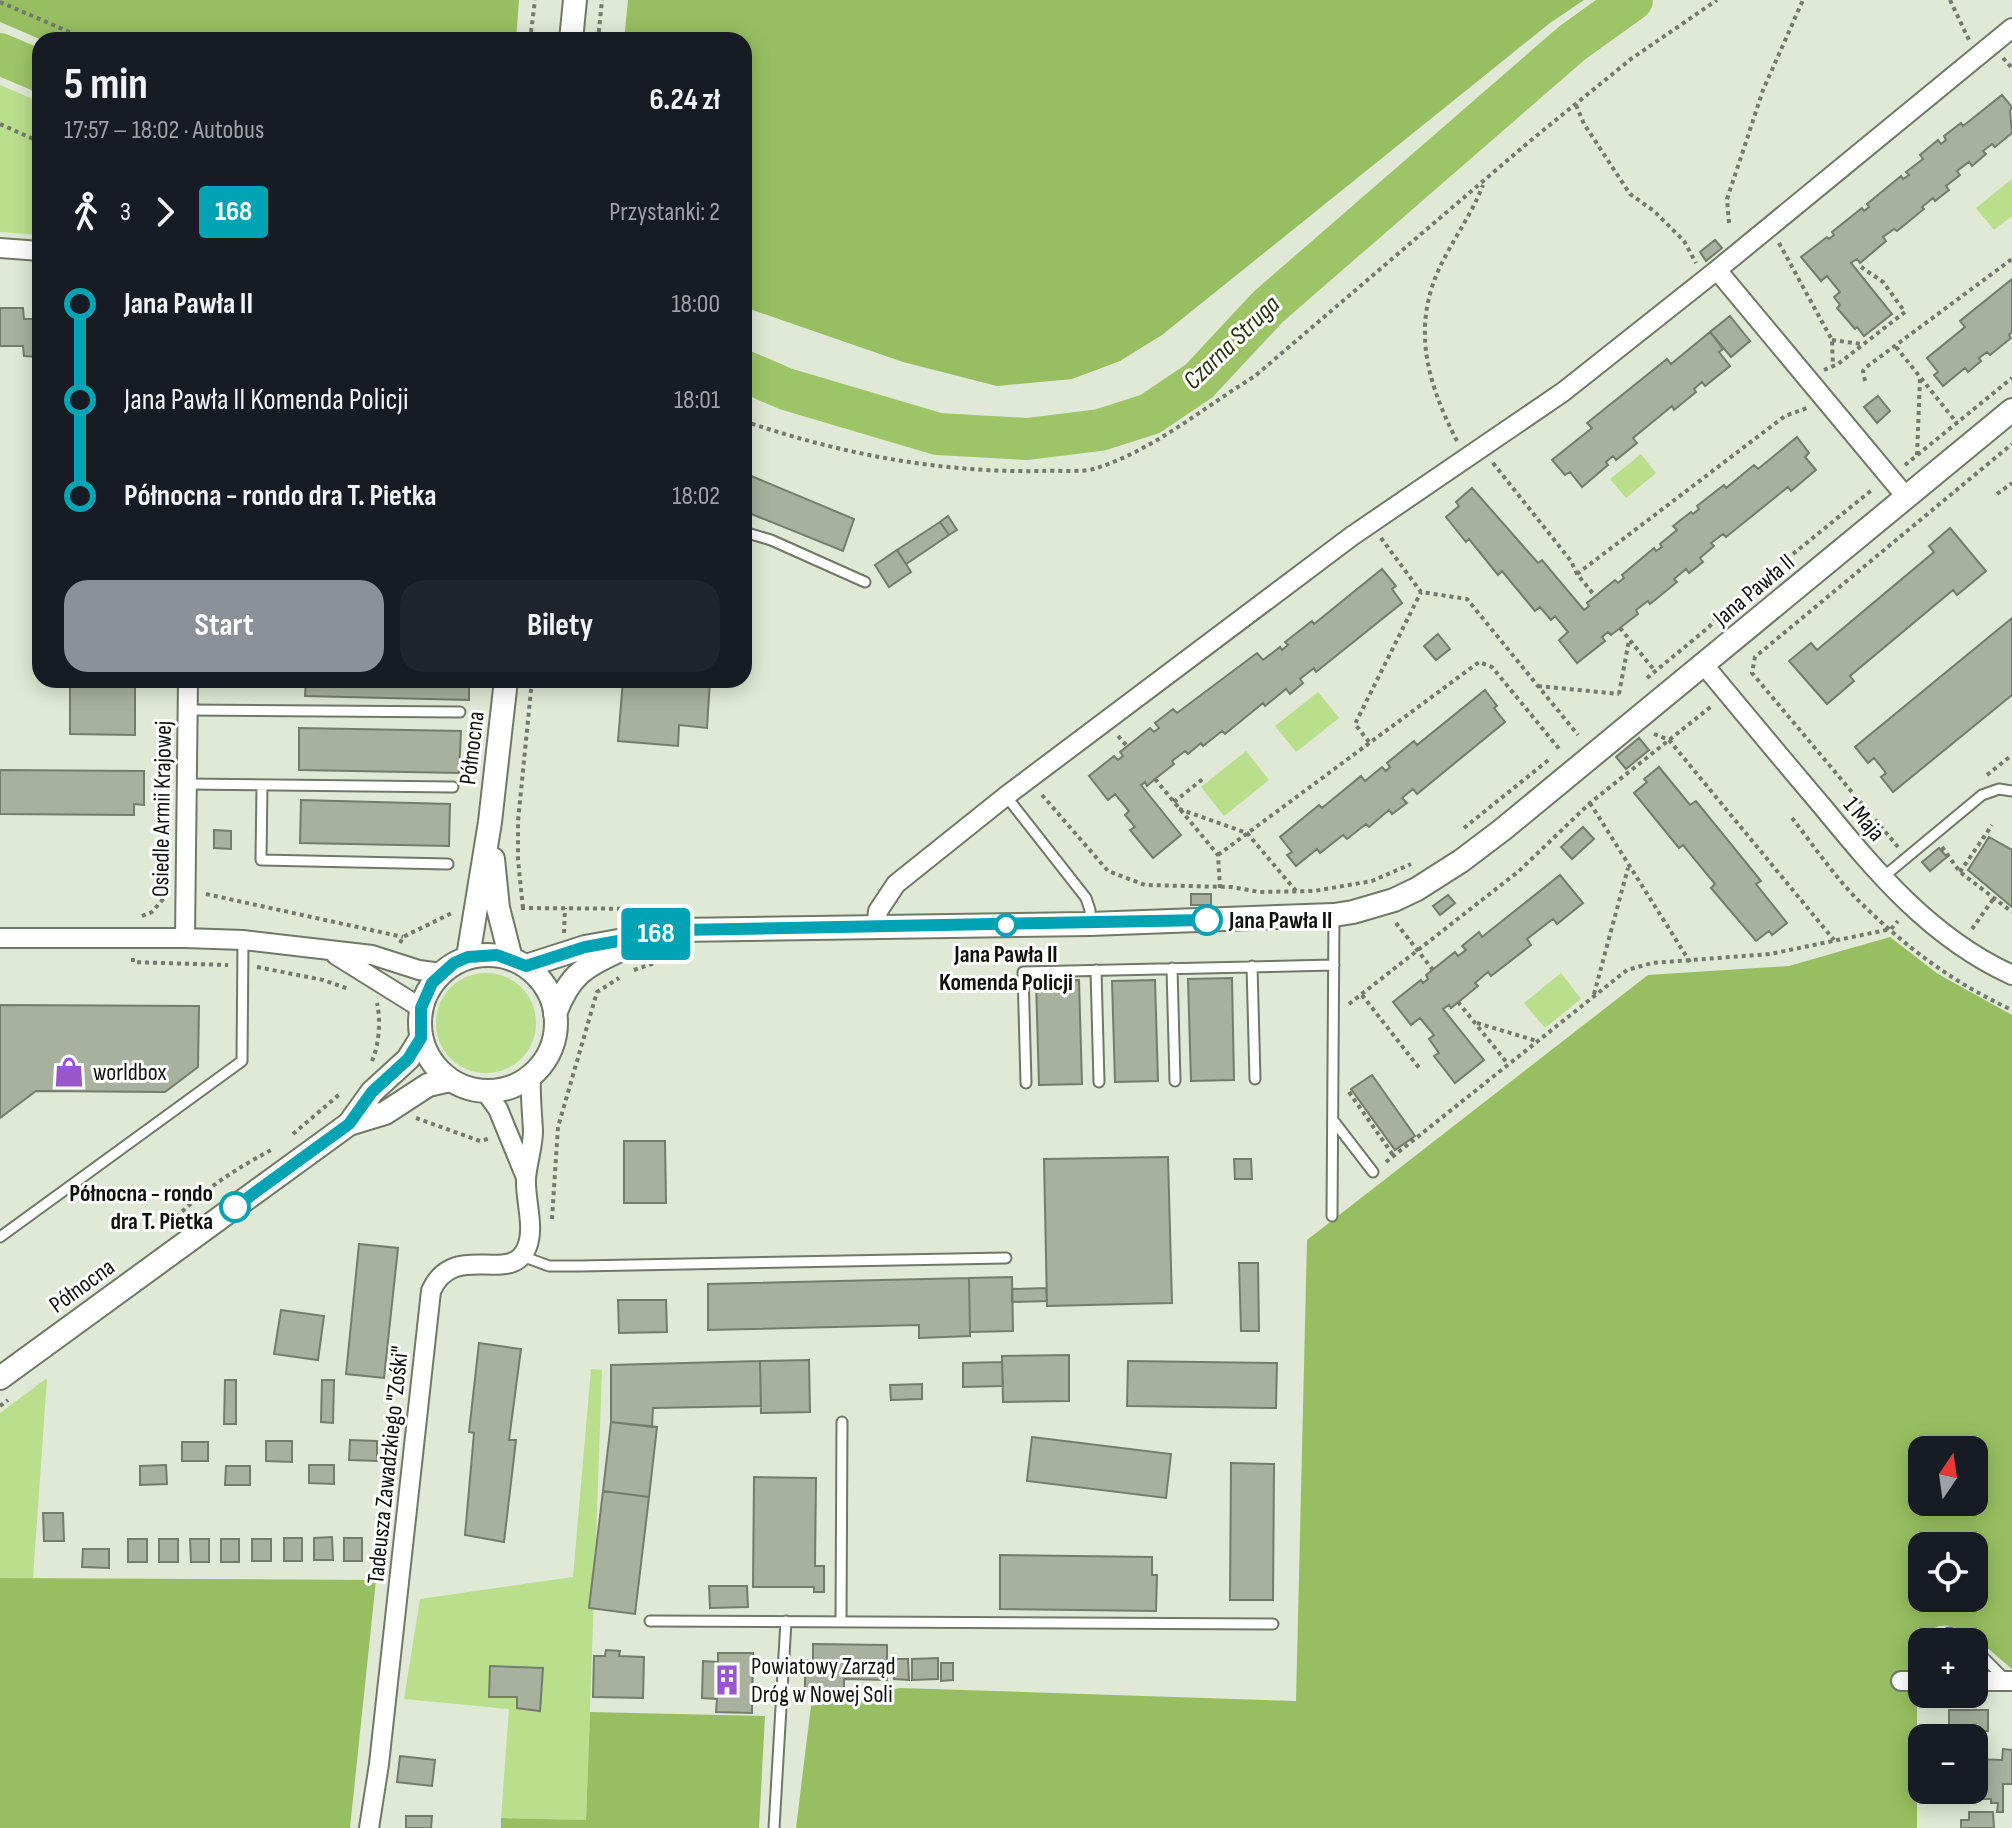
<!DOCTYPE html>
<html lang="pl">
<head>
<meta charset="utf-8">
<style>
	:root { --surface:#171b24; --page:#20242c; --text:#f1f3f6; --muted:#9ea1a6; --accent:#8c9099 }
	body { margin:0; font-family:"Sofia Sans Condensed",sans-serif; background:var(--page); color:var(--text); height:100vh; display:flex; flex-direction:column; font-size:30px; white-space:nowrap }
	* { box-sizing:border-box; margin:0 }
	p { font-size:26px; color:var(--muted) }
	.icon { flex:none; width:44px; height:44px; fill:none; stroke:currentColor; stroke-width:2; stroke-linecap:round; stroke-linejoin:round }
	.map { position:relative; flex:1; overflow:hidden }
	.panel { position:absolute; left:32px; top:32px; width:720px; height:656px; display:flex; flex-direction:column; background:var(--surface); border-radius:24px; box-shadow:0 4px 20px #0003 }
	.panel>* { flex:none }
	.badge { padding:0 16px; border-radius:6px; font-size:28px; line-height:52px }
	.needle { width:52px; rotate:13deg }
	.fabs { position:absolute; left:1908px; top:1436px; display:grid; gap:16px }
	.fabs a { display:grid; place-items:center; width:80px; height:80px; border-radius:16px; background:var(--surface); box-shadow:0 4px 20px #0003; font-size:40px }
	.map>.badge { position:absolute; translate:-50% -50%; box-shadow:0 0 0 4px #fff }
	.legs { display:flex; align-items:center; gap:12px; height:88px; padding:0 32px; font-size:26px }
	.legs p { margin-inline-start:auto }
	.summary { display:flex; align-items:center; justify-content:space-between; height:136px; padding:0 32px }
	h1 { font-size:44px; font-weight:700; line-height:60px }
	.button { display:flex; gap:16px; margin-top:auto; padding:16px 32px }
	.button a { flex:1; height:92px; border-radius:24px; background:var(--accent); color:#fff; font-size:32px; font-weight:700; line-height:92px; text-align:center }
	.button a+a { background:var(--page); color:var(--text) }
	ul { padding:0 32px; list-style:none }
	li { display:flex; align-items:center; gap:28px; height:96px; font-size:30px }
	li i { display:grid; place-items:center; width:12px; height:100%; margin:0 10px; background:currentColor }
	li i::after { content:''; width:20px; height:20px; margin:-10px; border:6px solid; border-radius:50%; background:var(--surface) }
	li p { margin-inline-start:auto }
	li:first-child i { background:linear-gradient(#0000 50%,currentColor 0) }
	li:last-child i { background:linear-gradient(currentColor 50%,#0000 0) }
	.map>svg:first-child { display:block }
	.green { fill:#b9de8c }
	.forest { fill:#97bf61; fill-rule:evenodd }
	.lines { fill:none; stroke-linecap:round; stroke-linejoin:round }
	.river { stroke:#9dc567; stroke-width:42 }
	.building { fill:#a8b19e; stroke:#747c6b; stroke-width:2 }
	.service-casing { stroke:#707867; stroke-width:13 }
	.minor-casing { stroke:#707867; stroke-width:22 }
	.tertiary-casing { stroke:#707867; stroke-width:26 }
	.path { stroke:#747a6d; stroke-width:4; stroke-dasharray:4 4; stroke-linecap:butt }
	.service { stroke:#fff; stroke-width:9 }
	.minor { stroke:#fff; stroke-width:18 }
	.tertiary { stroke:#fff; stroke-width:22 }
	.line-1-casing { stroke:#fff; stroke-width:18 }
	.line-1 { stroke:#00a3b4; stroke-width:12 }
	.stop-1-dot { fill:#fff; stroke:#00a3b4; stroke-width:4 }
	.labels { text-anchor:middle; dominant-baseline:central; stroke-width:6; stroke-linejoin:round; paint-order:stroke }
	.street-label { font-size:24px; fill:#0f120b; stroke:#fff }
	.stop-label { font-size:24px; font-weight:bold; fill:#0f120b; stroke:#fff; text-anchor:start }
	.poi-label { font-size:24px; fill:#0f120b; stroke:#fff; text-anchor:start }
	.water-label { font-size:26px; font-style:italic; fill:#26360f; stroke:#fff }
</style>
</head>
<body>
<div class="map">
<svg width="2012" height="1828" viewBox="0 0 2012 1828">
	<rect width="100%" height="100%" fill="#dfe9d5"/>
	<!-- green -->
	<path class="green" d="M0 85 40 102V235L0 232Z
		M2012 179V216L1994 230 1976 208Z
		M1641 454 1656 473 1626 498 1610 479Z
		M1318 692 1339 718 1296 752 1275 726Z
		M1246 751 1269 780 1224 816 1201 787Z
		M1561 973 1581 999 1545 1028 1524 1003Z
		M436 1023a50 50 0 1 1 100 0a50 50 0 1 1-100 0Z
		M591 1369 602 1370 586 1820 501 1818 509 1709 404 1699 420 1599 573 1577Z
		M47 1378 33 1578H0V1413Z"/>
	<!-- forest -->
	<path class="forest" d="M0 0H519L516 40H42L0 22Z
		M628 0H1584L1550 23 1162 335 1120 361 1072 379 997 386 903 362 744 307V40H624Z
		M1890 937 1938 974 2012 1015V1669C1979 1641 1927 1588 1917 1667V1828H796L811 1706 900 1688 1296 1701 1307 1240 1648 975 1789 966ZM1922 1450H1974V1502H1922ZM1922 1546H1974V1598H1922Z
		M0 1578 376 1580 350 1828H0Z
		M590 1712 765 1716 759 1828H501V1818L586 1820Z"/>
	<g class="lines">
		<!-- river -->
		<path class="river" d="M0 54 40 71
			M744 371 786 389 938 434 1027 439 1100 430 1150 414 1199 381 1268 307 1572 43 1632 0"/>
	</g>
	<!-- building -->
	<path class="building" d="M2002 95 2012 107 2010 111 2012 133 1995 147 1992 144 1983 151 1986 154 1972 166 1969 162 1957 171 1960 175 1946 186 1949 190 1935 201 1933 198 1922 207 1924 209 1897 231 1894 229 1883 237 1886 241 1860 263 1857 259 1851 263 1892 314 1864 336 1857 327 1855 329 1837 308 1840 305 1834 297 1840 292 1827 276 1821 281 1801 257 1827 237 1829 239 1834 235 1832 232 1862 208 1864 211 1869 207 1867 204 1901 176 1903 179 1909 175 1906 172 1923 159 1920 155 1938 140 1941 144 1946 140 1944 136 1961 123 1963 126Z
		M1715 240 1722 248 1706 261 1700 252Z
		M2012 279V332L2009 335 2011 338 1990 355 1987 352 1979 358 1981 361 1968 372 1965 368 1943 386 1934 375 1938 372 1927 358 1965 327 1960 321Z
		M0 308H23L24 319H40V357L24 356 23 346H0Z
		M1730 316 1750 341 1731 357 1710 332Z
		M1710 332 1723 349 1719 352 1730 366 1705 386 1702 382 1694 389 1696 392 1674 410 1672 406 1633 438 1637 443 1616 460 1613 456 1606 462 1608 465 1582 487 1570 472 1565 475 1552 460 1592 428 1587 423 1667 359 1671 364Z
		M1878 396 1890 411 1877 423 1864 407Z
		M1797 437 1809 453 1805 457 1816 470 1791 491 1788 487 1726 537 1723 534 1711 543 1714 546 1700 558 1703 562 1689 573 1686 569 1674 579 1677 582 1650 604 1648 601 1636 610 1638 614 1611 635 1608 632 1602 637 1605 641 1577 663 1559 640 1568 632 1555 616 1551 620 1540 607 1535 611 1502 571 1498 575 1469 539 1466 542 1446 517 1459 506 1456 502 1472 488 1538 563 1542 560 1584 610 1589 606 1587 603 1615 580 1618 583 1624 578 1622 575 1654 548 1656 551 1662 547 1660 544 1677 530 1673 526 1691 512 1693 514 1699 509 1697 506 1724 485 1726 488 1754 465 1758 469Z
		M744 473 854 519 843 551 744 511Z
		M948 516 957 530 949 535 940 522Z
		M940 522 949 535 906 564 897 550Z
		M1950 528 1986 571 1957 595 1953 590 1850 676 1854 681 1827 704 1789 661 1811 643 1817 650 1934 552 1929 546Z
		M897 550 911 572 889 587 875 565Z
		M1382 569 1396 586 1392 589 1402 603 1316 672 1314 668 1300 679 1303 683 1290 694 1286 689 1265 706 1263 703 1225 734 1222 731 1203 746 1201 743 1188 754 1185 751 1172 761 1174 764 1155 779 1147 786 1145 782 1141 785 1181 835 1153 858 1130 830 1135 827 1125 815 1129 811 1115 794 1108 800 1089 776 1114 756 1118 760 1123 756 1120 752 1150 728 1154 732 1159 728 1155 723 1173 709 1177 713 1257 653 1263 660 1280 647 1282 650 1288 645 1285 642 1312 621 1314 624Z
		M2012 618V695L1893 792 1881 777 1886 773 1874 758 1868 763 1855 747Z
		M1438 634 1450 649 1436 660 1424 646Z
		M70 680H135V735L70 734Z
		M306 680H469V700L305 696Z
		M623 680H710L707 728 679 725 678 746 618 741Z
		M1485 690 1497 706 1494 708 1505 722 1417 794 1413 789 1402 798 1407 803 1392 814 1389 810 1369 827 1366 824 1347 839 1343 835 1320 853 1317 849 1296 866 1287 855 1292 852 1280 837 1319 805 1322 808 1361 776 1365 781 1382 767 1386 771 1390 767 1387 763 1414 741 1417 745Z
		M299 728 461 731 459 773 299 770Z
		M1639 738 1649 750 1626 769 1616 757Z
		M1659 767 1690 805 1696 801 1761 881 1756 884 1787 923 1772 935 1769 931 1756 941 1711 888 1715 884 1683 845 1679 848 1634 793 1647 782 1644 779Z
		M0 770 144 771V805L134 804V815L0 814Z
		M301 800 450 804 449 846 300 843Z
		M1583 827 1594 839 1572 859 1561 847Z
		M214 830 231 831V849L214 848Z
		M1989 837 2012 850V907L1968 870Z
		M1939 848 1947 857 1930 871 1922 862Z
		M1560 875 1583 903 1557 924 1553 919 1527 939 1531 945 1491 976 1488 972 1475 983 1478 986 1451 1008 1449 1005 1443 1009 1484 1060 1455 1083 1434 1056 1439 1053 1429 1039 1434 1035 1420 1018 1411 1025 1393 1002 1421 980 1423 983 1428 979 1426 975 1455 952 1458 956 1466 950 1462 946 1479 932 1482 937Z
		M1191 894H1211V905H1191Z
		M1448 895 1455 903 1440 915 1433 906Z
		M1232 978 1234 1080 1191 1081 1188 979Z
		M1079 980 1082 1084 1039 1085 1036 981Z
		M1155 980 1158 1081 1115 1082 1112 981Z
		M0 1005 199 1006 198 1067 165 1092 36 1091 0 1118Z
		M1372 1075 1415 1136 1395 1150 1351 1089Z
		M624 1141H665L666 1203H624Z
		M1168 1157 1172 1303 1047 1306 1044 1159Z
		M1234 1159H1251L1252 1179H1235Z
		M359 1244 398 1248 384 1378 346 1374Z
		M1239 1263H1258L1259 1331H1241Z
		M1012 1277 1013 1331 970 1332 969 1278Z
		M969 1278 970 1336 919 1338V1325L708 1330V1284Z
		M1046 1288 1047 1301 1012 1302V1289Z
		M618 1300H666L667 1332 619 1333Z
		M281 1310 324 1316 318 1360 274 1354Z
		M479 1343 521 1349 509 1440H516L504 1542 465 1535 474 1433 469 1432Z
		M1069 1355V1401L1003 1402 1002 1356Z
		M809 1360 810 1412 761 1413 760 1361Z
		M760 1361 761 1406 653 1408 652 1427 611 1422V1365Z
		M1128 1361 1277 1363 1276 1408 1127 1406Z
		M1002 1362 1003 1386 963 1387V1363Z
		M225 1380H236V1424H224Z
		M322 1380H334L333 1423 321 1422Z
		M922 1384V1399L891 1400 890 1385Z
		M611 1422 657 1427 649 1497 603 1491Z
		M1032 1437 1171 1454 1166 1498 1027 1481Z
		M350 1440 377 1441V1461L349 1460Z
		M266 1441H292V1462L266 1461Z
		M182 1442H208V1461H182Z
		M1231 1463 1274 1464 1273 1600H1230Z
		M166 1465 167 1484 140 1485V1466Z
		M309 1465H334V1484L309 1483Z
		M226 1466H250V1485H225Z
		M754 1477 816 1478 815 1566H824V1592H814V1587H753Z
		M603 1491 649 1497 635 1614 589 1608Z
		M43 1513H63L64 1541H44Z
		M332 1537 333 1560H314V1538Z
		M284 1538H302V1561H284Z
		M344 1538H362V1561H344Z
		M128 1539H147V1562H128Z
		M159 1539H178V1562H159Z
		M190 1539H209V1562H191Z
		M221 1539H239V1562H221Z
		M252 1539H271V1561H252Z
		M83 1549H109V1568L82 1567Z
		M1000 1555 1152 1557V1575H1157L1156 1611 1000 1609Z
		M709 1586H747L748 1607 710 1608Z
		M813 1644 887 1645V1680L844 1679V1691L805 1690V1660H813Z
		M606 1650 620 1651 619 1656 644 1657 643 1698 593 1697 594 1656H605Z
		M718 1653H753L752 1713 716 1712 717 1699 702 1698 703 1661 718 1662Z
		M938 1658V1679L912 1680V1659Z
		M895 1659H908L909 1680 894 1679Z
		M941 1663H953V1680L941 1681Z
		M490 1666 543 1668 540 1711 517 1708V1697H489Z
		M1949 1710H1988V1731H1983V1749H1974V1738H1949Z
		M2003 1749 2012 1750V1784H2003V1812H1997L1998 1803H1991V1799H1976L1974 1759 2002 1760Z
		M400 1756 435 1760 432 1786 397 1782Z
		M1969 1812H1993L1994 1828H1961V1820H1969Z
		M406 1816H432L431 1828H406Z"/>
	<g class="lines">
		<!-- service casing -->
		<g class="service-casing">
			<path id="service" d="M744 532 771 540 865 582
				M187 710 460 712
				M186 784 453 787
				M262 785 261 860 448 864
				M1006 796 1086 898 1090 910V924
				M1882 878 1982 795 1999 789 2012 791
				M1252 966 1255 1079
				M1172 968 1175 1081
				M1096 970 1099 1082
				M1026 1083 1023 972 1334 965
				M1333 1120 1373 1172
				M1332 1216 1334 915
				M0 1237 242 1061 243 940
				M522 1256 549 1266H580L1006 1258
				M650 1621 1273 1624
				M841 1622 842 1422
				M1932 1642 1949 1633 1964 1638 1968 1642
				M1974 1648 2005 1679
				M774 1828 786 1621"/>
		</g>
		<!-- minor casing -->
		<g class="minor-casing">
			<path id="minor" d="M0 248 40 251
				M1717 270 1907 498
				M1704 665C1743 712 1782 759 1822 806 1877 873 1931 938 2012 975
				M876 928 878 911 896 884 1006 796 1352 536 1563 392 1717 270 2012 28
				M0 938H185L243 940 372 955 419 970 441 973
				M185 938 188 680
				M336 955 421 1008
				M485 1091 498 1109 525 1175
				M1901 1681H1922
				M1974 1681H2012
				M369 1828 379 1764 431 1291C454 1239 512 1287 527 1247 535 1227 525 1200 526 1179 527 1163 533 1147 533 1131 532 1112 530 1094 531 1075"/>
		</g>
		<!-- tertiary casing -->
		<g class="tertiary-casing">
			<path id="tertiary" d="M571 40 575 0
				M493 859 498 908 511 959
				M420 1023a68 68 0 1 1 136 0a68 68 0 1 1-136 0Z
				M468 957 490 822 506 680
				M526 966 585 947 679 930 1090 924 1334 915 1353 912 1394 900 1417 889 1461 861 1502 830 2012 410
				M555 1014C571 970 588 966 628 946
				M349 1124 372 1092 408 1059 421 1038
				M0 1378 349 1124 385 1113 428 1085 450 1080"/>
		</g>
		<!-- path -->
		<path class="path" d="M1950 0 1969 40
			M0 2 88 40
			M530 40 535 0
			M598 40 602 0
			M2003 58 2012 68
			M1576 105 1584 124 1630 194 1654 211 1684 241 1696 263
			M0 124 40 142
			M1729 223 1727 199 1745 145 1763 90 1803 0
			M1779 243 1832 340 1833 367
			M1832 340 1861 344
			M1896 347 1957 423
			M1824 370 1838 364 1905 312 1883 282 1861 267
			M1865 381 1863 371 1865 368 2012 259
			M744 421C840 454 941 473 1043 471 1060 470 1082 473 1097 468 1155 449 1203 408 1255 376L1530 141 1631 59 1717 0
			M1457 441C1425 379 1410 321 1445 257 1458 232 1473 211 1483 185
			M1917 455 1920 378
			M1493 463 1571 561 1577 574 1595 596
			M1905 465 2012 378
			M1997 494 2012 483
			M1381 538 1421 592 1467 599 1578 735
			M1577 574 1785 416 1807 408
			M1620 628 1655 671
			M1647 678 1709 627 1718 615 1873 489
			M1538 686 1619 694
			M1619 694 1629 640
			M1654 734 1669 740 1834 940
			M1118 736 1127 746
			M1369 742 1355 724 1421 592
			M1987 775 2012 755
			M1155 779 1218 855 1220 888
			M1042 795 1108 871 1145 885 1231 887 1260 892 1314 891 1372 881 1411 864
			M1174 802 1204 778
			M1590 803 1690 962
			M1179 809 1247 833 1296 891
			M1792 818C1814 846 1836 879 1862 904 1908 949 1954 983 2012 1010
			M1464 828 1551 758
			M1898 847 1752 673 1755 657 2012 444
			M1942 847 1960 872 2012 912
			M1218 855 1479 662 1492 667 1560 750
			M1960 872 1992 825
			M206 894 403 937
			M521 908 661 909
			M523 908 518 860V821L532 680
			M142 916 152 912 165 897
			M1396 923 1433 970
			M1972 929 1994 898
			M564 933 565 908
			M400 943 403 937 454 912
			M133 958V962L228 965
			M257 967 323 980 349 989
			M634 970 675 956
			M1594 994 1628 868
			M1362 995 1420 1069
			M1458 1002 1508 1064
			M1349 1004 1519 871 1590 803 1713 705
			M1477 1023 1537 1041
			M372 1061C379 1045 381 1021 377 1003
			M1349 1092 1393 1155
			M416 1118 480 1141 491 1138
			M293 1134 341 1093
			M1386 1162 1627 970 1652 963 1770 954 1891 929 1898 921
			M552 1219 558 1127 597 992 619 978
			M171 1223C199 1192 237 1168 273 1149
			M0 1406 8 1400"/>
		<!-- service -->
		<use href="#service" class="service"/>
		<!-- minor -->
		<use href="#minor" class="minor"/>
		<!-- tertiary -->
		<use href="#tertiary" class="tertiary"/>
	</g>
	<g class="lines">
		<!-- line-1 casing -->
		<g class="line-1-casing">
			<path id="line-1" d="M235 1207 349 1124 372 1092 408 1059 421 1038V1008L432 983 454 963 468 957 497 955 526 966 585 947 679 930 1207 920"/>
		</g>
		<!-- line-1 -->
		<use href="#line-1" class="line-1"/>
	</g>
	<!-- icons -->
	<defs>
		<g id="shop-bare" transform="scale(2.4)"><path d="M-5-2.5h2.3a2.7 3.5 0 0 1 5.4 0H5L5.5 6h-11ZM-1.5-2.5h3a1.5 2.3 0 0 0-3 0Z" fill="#9a57cd" stroke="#fff" stroke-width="2.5" paint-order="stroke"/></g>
		<g id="building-bare" transform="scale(2.4)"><path d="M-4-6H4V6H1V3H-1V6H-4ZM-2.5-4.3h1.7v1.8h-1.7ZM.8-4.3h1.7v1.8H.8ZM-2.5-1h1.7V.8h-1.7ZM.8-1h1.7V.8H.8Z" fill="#9a57cd" stroke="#fff" stroke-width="2.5" paint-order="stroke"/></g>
	</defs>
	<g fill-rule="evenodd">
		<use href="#shop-bare" x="69" y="1072"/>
		<use href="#building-bare" x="727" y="1680"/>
	</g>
	<!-- markers -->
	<g class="stop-1-dot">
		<circle cx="1207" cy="920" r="14"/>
		<circle cx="1006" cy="925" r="10"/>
		<circle cx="235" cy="1207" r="14"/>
	</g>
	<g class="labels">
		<!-- street labels -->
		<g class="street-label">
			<text transform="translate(1754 590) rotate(-40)">Jana Pawła II</text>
			<text transform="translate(472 748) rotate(-83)">Północna</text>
			<text transform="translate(162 809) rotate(-89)">Osiedle Armii Krajowej</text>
			<text transform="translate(1864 819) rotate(50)">1 Maja</text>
			<text transform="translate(82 1286) rotate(-36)">Północna</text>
			<text transform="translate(388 1465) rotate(-84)">Tadeusza Zawadzkiego "Zośki"</text>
		</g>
		<!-- stop labels -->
		<g class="stop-label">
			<text x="1229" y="920">Jana Pawła II</text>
			<text x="1006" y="954" text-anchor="middle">Jana Pawła II<tspan x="1006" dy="28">Komenda Policji</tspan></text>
			<text x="213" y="1193" text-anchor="end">Północna - rondo<tspan x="213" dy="28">dra T. Pietka</tspan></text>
		</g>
		<!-- poi labels -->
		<g class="poi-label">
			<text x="93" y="1072">worldbox</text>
			<text x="751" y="1666">Powiatowy Zarząd<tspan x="751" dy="28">Dróg w Nowej Soli</tspan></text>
		</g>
		<!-- water labels -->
		<g class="water-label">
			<text transform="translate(1232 343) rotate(-44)">Czarna Struga</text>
		</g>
	</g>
</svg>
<div class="fabs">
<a><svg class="needle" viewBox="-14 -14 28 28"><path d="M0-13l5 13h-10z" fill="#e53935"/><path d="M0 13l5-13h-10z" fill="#9ea1a6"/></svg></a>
<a><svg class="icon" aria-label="locate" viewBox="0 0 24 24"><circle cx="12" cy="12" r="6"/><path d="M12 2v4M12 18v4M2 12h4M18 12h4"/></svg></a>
<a>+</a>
<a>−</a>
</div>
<b class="badge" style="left:656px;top:934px;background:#00a3b4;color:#fff">168</b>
<section class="panel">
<div class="summary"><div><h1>5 min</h1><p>17:57 – 18:02 · Autobus</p></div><b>6.24 zł</b></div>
<div class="legs"><svg class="icon" aria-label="walk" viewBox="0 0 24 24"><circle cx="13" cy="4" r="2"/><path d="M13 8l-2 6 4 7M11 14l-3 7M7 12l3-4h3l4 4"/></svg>3<svg class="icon" aria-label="forward" viewBox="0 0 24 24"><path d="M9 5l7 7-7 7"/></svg><b class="badge" style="background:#00a3b4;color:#fff">168</b><p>Przystanki: 2</p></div>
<ul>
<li><i style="color:#00a3b4"></i><b>Jana Pawła II</b><p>18:00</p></li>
<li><i style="color:#00a3b4"></i><span>Jana Pawła II Komenda Policji</span><p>18:01</p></li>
<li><i style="color:#00a3b4"></i><b>Północna - rondo dra T. Pietka</b><p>18:02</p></li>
</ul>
<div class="button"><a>Start</a><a>Bilety</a></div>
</section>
</div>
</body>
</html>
